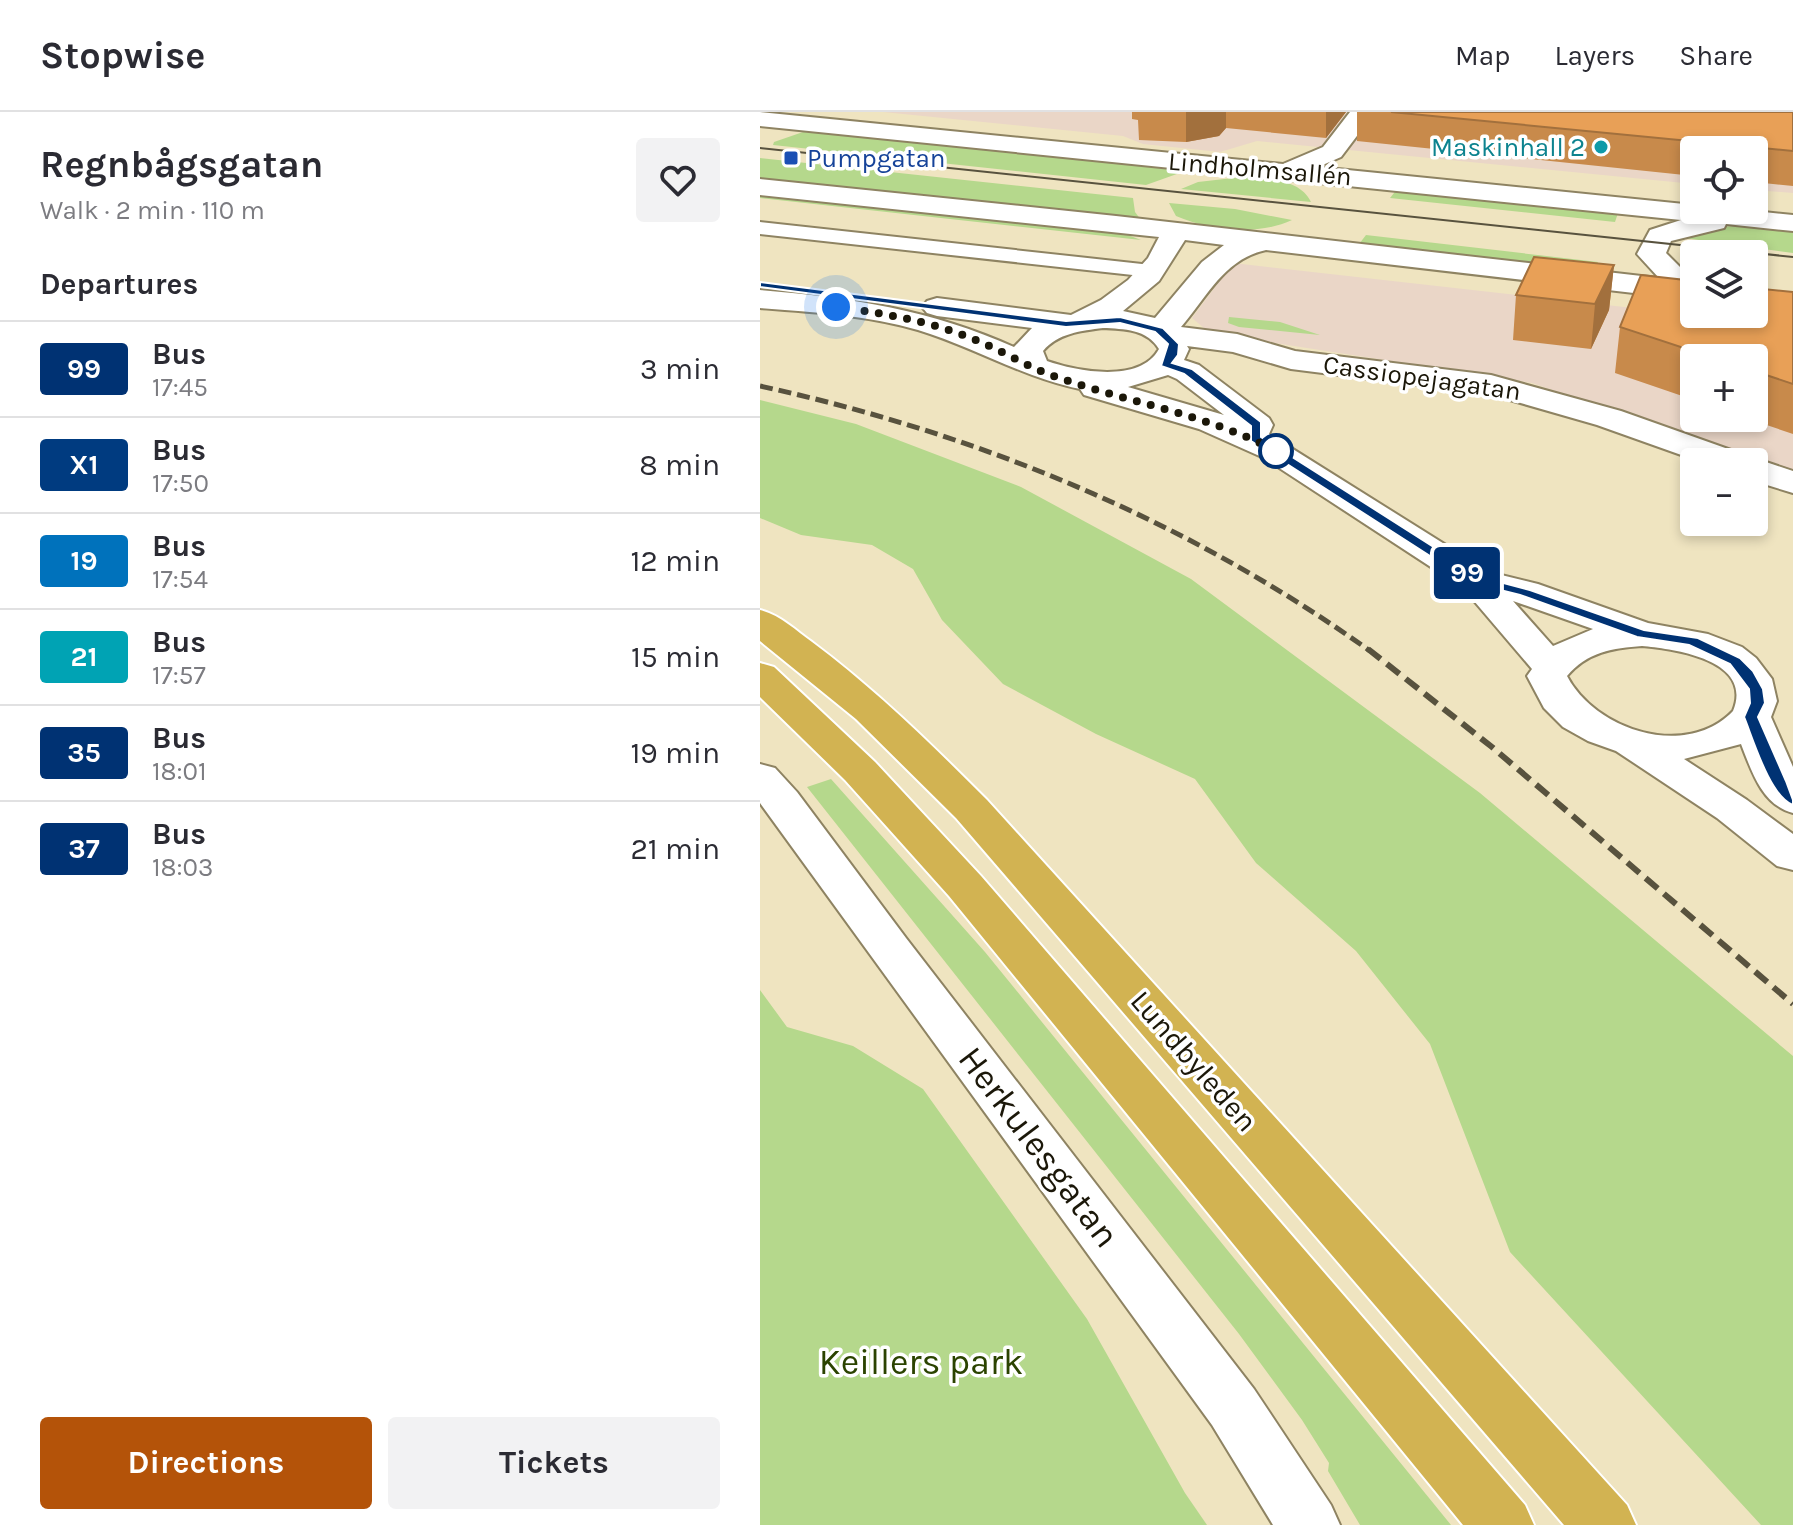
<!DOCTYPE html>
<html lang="en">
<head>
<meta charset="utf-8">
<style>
	:root { --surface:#fff; --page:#f2f2f3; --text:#2b2b33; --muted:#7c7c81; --line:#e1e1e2; --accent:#b45309 }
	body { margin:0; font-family:Karla,sans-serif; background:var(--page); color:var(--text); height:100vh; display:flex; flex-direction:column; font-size:30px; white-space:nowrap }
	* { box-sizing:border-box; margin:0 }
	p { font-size:26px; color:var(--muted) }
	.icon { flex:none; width:44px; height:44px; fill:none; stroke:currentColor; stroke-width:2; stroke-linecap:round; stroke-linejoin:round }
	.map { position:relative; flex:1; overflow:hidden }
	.drawer { display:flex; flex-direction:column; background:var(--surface); width:760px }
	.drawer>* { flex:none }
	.badge { padding:0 16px; border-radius:6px; font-size:28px; line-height:52px }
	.fabs { position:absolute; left:920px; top:24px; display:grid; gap:16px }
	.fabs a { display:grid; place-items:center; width:88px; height:88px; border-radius:8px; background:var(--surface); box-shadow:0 4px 12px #0003; font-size:40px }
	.you { position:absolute; width:40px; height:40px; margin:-20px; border:6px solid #fff; border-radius:50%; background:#1a73e8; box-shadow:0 0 0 12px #1a73e833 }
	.map>.badge { position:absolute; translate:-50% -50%; box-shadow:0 0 0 4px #fff }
	h2 { padding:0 40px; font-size:30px; line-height:72px }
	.round { display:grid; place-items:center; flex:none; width:84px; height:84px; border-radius:8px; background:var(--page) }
	.overview { display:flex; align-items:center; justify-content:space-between; height:136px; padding:0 40px }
	h1 { font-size:38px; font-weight:700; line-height:60px }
	.button { display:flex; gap:16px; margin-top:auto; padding:16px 40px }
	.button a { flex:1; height:92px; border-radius:8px; background:var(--accent); color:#fff; font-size:32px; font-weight:700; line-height:92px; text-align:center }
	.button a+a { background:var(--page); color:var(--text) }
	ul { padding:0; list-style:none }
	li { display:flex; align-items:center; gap:24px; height:96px; padding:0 40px; border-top:2px solid var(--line) }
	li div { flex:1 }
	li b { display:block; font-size:30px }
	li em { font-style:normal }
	li .badge { min-width:88px; font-weight:700; text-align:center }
	header { display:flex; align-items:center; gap:48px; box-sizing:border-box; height:112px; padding:0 40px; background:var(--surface); border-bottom:2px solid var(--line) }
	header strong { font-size:38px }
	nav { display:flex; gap:44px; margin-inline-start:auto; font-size:28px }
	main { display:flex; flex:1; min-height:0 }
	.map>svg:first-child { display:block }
	.commercial { fill:#ead6c7; fill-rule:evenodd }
	.green { fill:#b5d88c }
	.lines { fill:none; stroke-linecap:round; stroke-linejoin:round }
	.service-casing { stroke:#8e8362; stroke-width:4 }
	.minor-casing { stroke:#8e8362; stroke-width:4 }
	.motorway-casing { stroke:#fff; stroke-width:4 }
	.service { fill:#fff; fill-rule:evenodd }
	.minor { fill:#fff; fill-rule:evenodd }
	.motorway { fill:#d2b352; fill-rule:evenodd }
	.tram { stroke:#58523e; stroke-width:2 }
	.rail-far1 { stroke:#58523e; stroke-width:5; stroke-dasharray:13 6; stroke-linecap:butt }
	.rail { stroke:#58523e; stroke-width:6; stroke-dasharray:16 8; stroke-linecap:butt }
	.wall { fill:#c88a4b }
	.shaded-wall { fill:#a2703d }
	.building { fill:#e8a057; stroke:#a2703d; stroke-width:2 }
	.line { fill:#003273; stroke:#fff; stroke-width:2 }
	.walk { stroke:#1b1709; stroke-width:8; stroke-dasharray:0 14.4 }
	.culture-dot { fill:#0f9aa8; stroke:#fff; stroke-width:3 }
	.transit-dot { fill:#1a4fb4; stroke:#fff; stroke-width:3 }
	.stop-dot { fill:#fff; stroke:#003273; stroke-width:4 }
	.labels { text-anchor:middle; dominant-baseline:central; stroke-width:7; stroke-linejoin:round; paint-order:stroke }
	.far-culture-label { font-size:26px; fill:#0d838f; stroke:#fff; text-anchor:end }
	.far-transit-label { font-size:26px; fill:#164399; stroke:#fff; text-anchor:start }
	.far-street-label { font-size:26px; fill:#1b1709; stroke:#fff }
	.street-label { font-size:30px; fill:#1b1709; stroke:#fff }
	.near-street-label { font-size:36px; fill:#1b1709; stroke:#fff }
	.near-park-label { font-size:36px; fill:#2b4300; stroke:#fff }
</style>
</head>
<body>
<header>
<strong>Stopwise</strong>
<nav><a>Map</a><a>Layers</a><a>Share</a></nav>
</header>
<main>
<section class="drawer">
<div class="overview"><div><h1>Regnbågsgatan</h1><p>Walk · 2 min · 110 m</p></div><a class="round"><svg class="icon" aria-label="heart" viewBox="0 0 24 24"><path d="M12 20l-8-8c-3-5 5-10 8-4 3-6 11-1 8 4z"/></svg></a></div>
<h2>Departures</h2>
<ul>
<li><span class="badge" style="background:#003273;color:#fff">99</span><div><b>Bus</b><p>17:45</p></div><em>3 min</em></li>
<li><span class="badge" style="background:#003b80;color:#fff">X1</span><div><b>Bus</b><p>17:50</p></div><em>8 min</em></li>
<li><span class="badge" style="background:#0072bc;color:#fff">19</span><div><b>Bus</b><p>17:54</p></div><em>12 min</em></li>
<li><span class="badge" style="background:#00a3b4;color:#fff">21</span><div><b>Bus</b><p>17:57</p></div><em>15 min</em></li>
<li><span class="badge" style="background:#003273;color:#fff">35</span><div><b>Bus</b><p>18:01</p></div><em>19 min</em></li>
<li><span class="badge" style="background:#003273;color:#fff">37</span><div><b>Bus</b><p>18:03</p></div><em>21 min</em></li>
</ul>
<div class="button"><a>Directions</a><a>Tickets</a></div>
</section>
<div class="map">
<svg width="1033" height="1413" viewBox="0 0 1033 1413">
	<rect width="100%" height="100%" fill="#efe4c0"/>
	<!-- commercial -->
	<path class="commercial" d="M123 0H1033V81L994 78V38H934V72L497 29 460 40 383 32 363 24Z
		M473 151 1033 214V362L772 271 450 221 432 206ZM934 246H994V306H934Z"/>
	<!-- green -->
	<path class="green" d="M43 20 63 21 428 58 386 73 13 33 14 30Z
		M0 46 373 86 375 100 381 108 9 68 0 66Z
		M482 65C505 66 540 66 551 90L421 77 438 70Z
		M638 76 859 98 855 110 630 86Z
		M0 80 360 120 381 128 0 86Z
		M409 91 475 97 532 108C498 124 451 119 416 104Z
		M976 114 1033 120V141L917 125 953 115Z
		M606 123 838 150 832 162 596 136Z
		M469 205 520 210 560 223 479 215 468 211Z
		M0 288 96 312 261 375 431 467 720 681 1033 944V1413H1001L750 1140 670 932 596 839 496 751 435 667 336 622 243 572 182 508 153 457 112 433 41 423 0 406Z
		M71 667 225 840 691 1413H600L568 1359 569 1351 542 1308 479 1222 47 675Z
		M0 878 27 915 93 934 163 977 327 1207 425 1381 447 1413H0Z"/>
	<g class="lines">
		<!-- service casing -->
		<g class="service-casing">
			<path id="service" d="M0 110 391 153 401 159 391 165 0 122Z"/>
		</g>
		<!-- minor casing -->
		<g class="minor-casing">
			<path id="minor" d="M0 0 523 52 563 35 590 0H615L581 45 558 55 934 93V98H985L1033 103V119L966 112 964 116 911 129 906 141 923 158 934 161V188L506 138C464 147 447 185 421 215L477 222 535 239 731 263 861 299 985 343 989 348 1006 350 1033 359V381L994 369V350H941L837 313 729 282 531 257 473 240 427 234 429 237 424 248 439 253 509 306 513 313 509 322 729 460 778 472 888 511 948 522 982 535 996 546 1012 567 1017 589 1011 605 1033 655V701C1002 693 992 660 981 632L924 647 987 688 1033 722V758L1017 754 957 706 856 639 828 629 803 615 784 596 767 564 772 557 703 476 504 346 439 317 324 283 320 277C262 265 214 235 158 218 107 203 53 200 0 196V178C89 185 172 198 254 235L272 216 177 204 167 201 162 195 167 189 177 186 311 203 341 188 368 168 388 146 399 125 0 83V67L356 104 899 166 877 142 890 118 921 108 0 14ZM425 128 464 133 442 150 395 206 363 199 399 169ZM343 216C364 217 387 217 399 237 380 272 316 259 287 249L283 239C298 221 321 219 343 216ZM408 263 417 267 464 303 368 275ZM753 489 833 517 793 534ZM882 534C915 537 994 548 973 599 926 648 835 618 807 564 827 540 853 536 882 534Z
				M0 652 15 656 37 680 146 826 494 1277 571 1393 580 1413H513L452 1313 0 691Z"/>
		</g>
		<!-- motorway casing -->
		<g class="motorway-casing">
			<path id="motorway" d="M0 498C20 503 35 518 52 530 115 577 171 632 227 688L867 1393 876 1413H804L196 706 96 607 0 529Z
				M0 551 14 555 115 650 221 764 765 1393 774 1413H703L189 784 85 668 0 585Z"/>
		</g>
		<!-- service -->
		<use href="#service" class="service"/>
		<!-- minor -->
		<use href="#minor" class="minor"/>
		<!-- motorway -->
		<use href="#motorway" class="motorway"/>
		<!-- tram -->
		<path class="tram" d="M0 36 1033 145"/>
		<!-- rail-far1 -->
		<path class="rail-far1" d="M0 274C219 322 427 408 610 539"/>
		<!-- rail -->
		<path class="rail" d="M608 537 732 635 1033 892"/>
	</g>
	<!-- wall -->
	<path class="wall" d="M372 0H586L566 26 466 16 459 24 426 30 379 28 378 8 372 7Z
		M597 0H1033V74L994 70V38H934V64L597 29Z
		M854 153 849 198 831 237 753 228 756 183Z
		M1033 180V322L986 306H994V246H934V288L855 261 860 215Z"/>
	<!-- shaded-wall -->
	<path class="shaded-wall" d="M426 0H466V16L459 24 426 30Z
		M566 0H586L566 26Z
		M854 153 849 198 831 237 835 192Z"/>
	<!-- building -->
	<path class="building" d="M631 0H1033V39Z
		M774 145 854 153 835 192 756 183Z
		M881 163 934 169V202H994V176L1033 180V272L994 259V246H954L860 215Z"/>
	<!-- line -->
	<path class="line" d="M0 170 306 209 360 205 403 216 419 232 418 243 412 251 432 257 501 310V325L721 465 770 478 884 518 938 526 980 546 993 559 1003 577 1005 591 998 605 1026 669 1033 688V693C1010 685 993 627 984 605L990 591 989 577 970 552 929 533 877 525 760 483 712 471 491 329V314L424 262 401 254 408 232 395 220 360 211 306 215 0 175Z"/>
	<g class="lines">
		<!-- walk -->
		<path class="walk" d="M76 195C123 201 169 209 213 227 239 237 264 253 291 263 365 290 447 302 516 339"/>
	</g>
	<!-- markers -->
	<circle class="culture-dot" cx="841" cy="35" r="8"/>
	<rect class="transit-dot" x="23" y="38" width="16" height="16" rx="4"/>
	<circle class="stop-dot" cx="516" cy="339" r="16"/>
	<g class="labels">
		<!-- far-culture labels -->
		<g class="far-culture-label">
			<text x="825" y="35">Maskinhall 2</text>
		</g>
		<!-- far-transit labels -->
		<g class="far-transit-label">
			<text x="47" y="46">Pumpgatan</text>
		</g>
		<!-- far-street labels -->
		<g class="far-street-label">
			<text transform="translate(500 57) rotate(5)">Lindholmsallén</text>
			<text transform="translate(662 266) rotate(8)">Cassiopejagatan</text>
		</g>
		<!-- street labels -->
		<g class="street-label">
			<text transform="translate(434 949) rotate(49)">Lundbyleden</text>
		</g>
		<!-- near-street labels -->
		<g class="near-street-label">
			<text transform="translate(279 1035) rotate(53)">Herkulesgatan</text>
		</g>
		<!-- near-park labels -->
		<g class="near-park-label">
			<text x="161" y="1250">Keillers park</text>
		</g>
	</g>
</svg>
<div class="fabs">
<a><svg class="icon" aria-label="locate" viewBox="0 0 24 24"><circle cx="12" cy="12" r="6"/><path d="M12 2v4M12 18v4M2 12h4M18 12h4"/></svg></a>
<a><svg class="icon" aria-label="layers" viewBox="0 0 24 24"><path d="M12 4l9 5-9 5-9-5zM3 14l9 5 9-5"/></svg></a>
<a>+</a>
<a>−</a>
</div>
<div class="you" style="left:76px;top:195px"></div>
<b class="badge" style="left:707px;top:461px;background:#003273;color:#fff">99</b>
</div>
</main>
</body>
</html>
